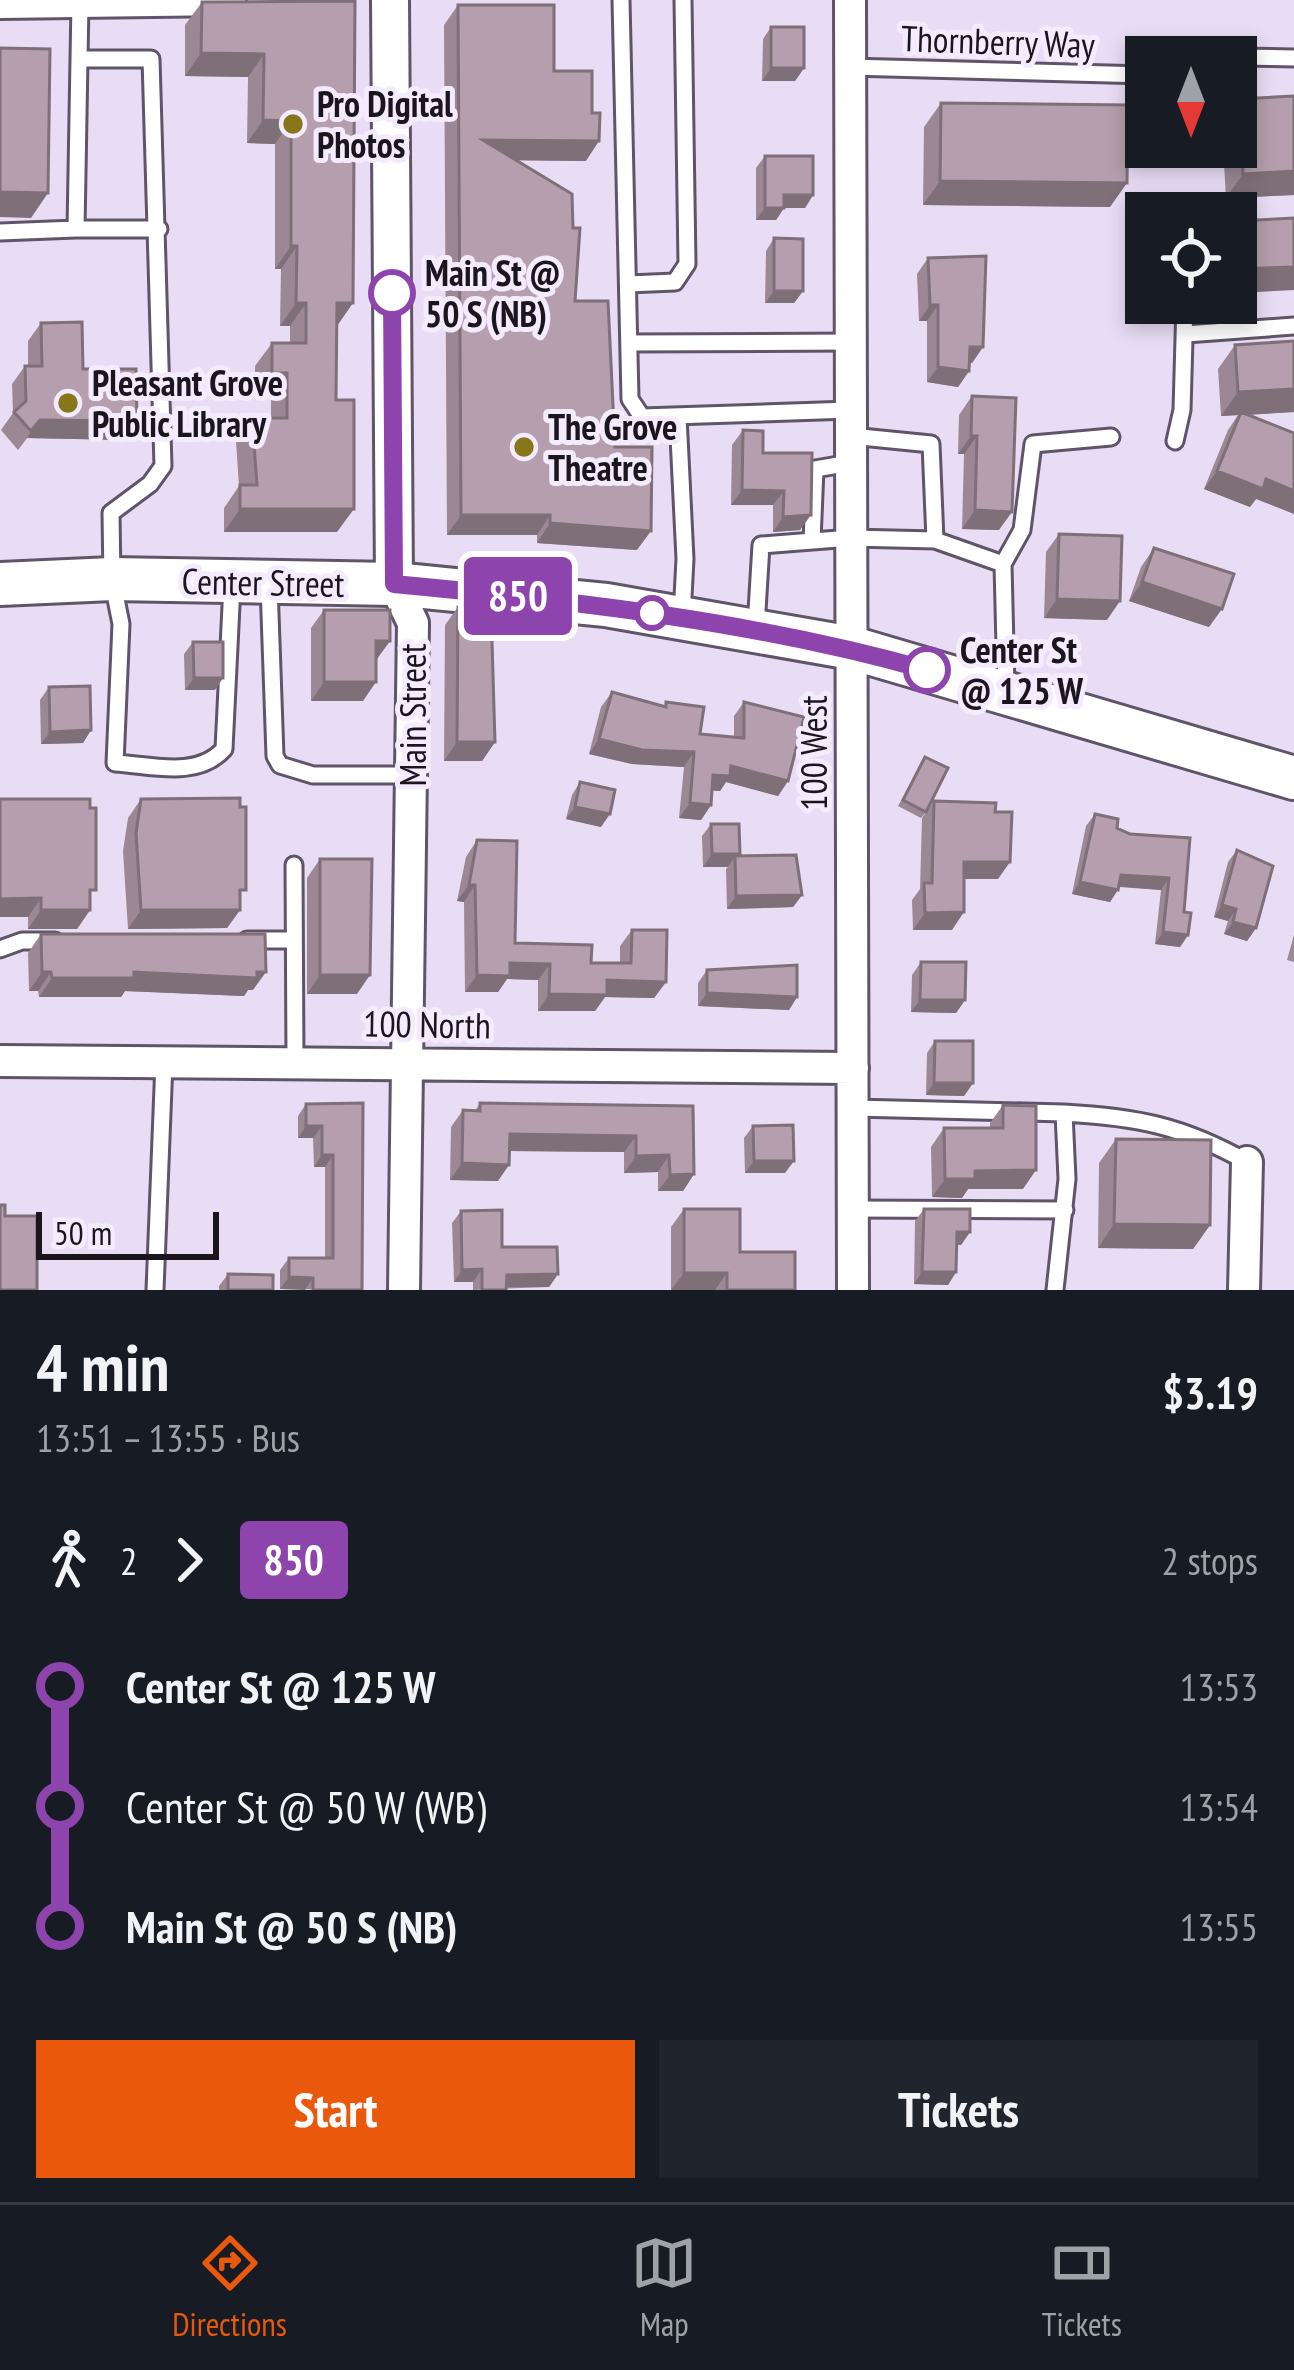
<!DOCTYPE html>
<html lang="en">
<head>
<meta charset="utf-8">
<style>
	:root { --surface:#171b24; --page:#20242c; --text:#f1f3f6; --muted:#9ea1a6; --line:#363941; --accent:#ea580c }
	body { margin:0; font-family:"PT Sans Narrow",sans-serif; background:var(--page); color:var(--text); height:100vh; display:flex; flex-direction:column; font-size:45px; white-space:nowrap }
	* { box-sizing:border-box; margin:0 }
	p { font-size:39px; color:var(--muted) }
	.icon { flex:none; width:66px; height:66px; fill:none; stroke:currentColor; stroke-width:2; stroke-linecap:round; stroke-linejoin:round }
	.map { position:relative; height:1290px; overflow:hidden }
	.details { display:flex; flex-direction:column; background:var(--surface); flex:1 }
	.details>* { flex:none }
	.badge { padding:0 24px; border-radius:9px; font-size:42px; line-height:78px }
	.needle { width:78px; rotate:180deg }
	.buttons { position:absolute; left:1125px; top:36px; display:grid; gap:24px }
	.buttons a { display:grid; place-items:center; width:132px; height:132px; border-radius:0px; background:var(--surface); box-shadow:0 6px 18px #0003; font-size:60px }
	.scale { position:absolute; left:36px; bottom:30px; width:183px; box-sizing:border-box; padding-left:12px; border:6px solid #1b161e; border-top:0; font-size:33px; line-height:42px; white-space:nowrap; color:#1b161e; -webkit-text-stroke:9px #f5ebfe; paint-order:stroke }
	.map>.badge { position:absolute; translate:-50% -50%; box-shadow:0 0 0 6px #fff }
	.legs { display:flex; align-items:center; gap:18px; height:132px; padding:0 36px; font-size:39px }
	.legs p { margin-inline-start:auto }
	.headline { display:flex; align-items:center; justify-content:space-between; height:204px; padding:0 36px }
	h1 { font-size:66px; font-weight:800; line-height:90px }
	.action { display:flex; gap:24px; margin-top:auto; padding:24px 36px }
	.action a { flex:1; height:138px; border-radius:0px; background:var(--accent); color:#fff; font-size:48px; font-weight:800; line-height:138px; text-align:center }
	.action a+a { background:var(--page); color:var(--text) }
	ul { padding:0 36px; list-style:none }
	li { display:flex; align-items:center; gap:42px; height:120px; font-size:45px }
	li i { display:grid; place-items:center; width:18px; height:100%; margin:0 15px; background:currentColor }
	li i::after { content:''; width:30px; height:30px; margin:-15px; border:9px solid; border-radius:50%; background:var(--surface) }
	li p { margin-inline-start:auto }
	li:first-child i { background:linear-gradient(#0000 50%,currentColor 0) }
	li:last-child i { background:linear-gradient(currentColor 50%,#0000 0) }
	.tab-bar { display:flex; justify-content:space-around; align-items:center; height:168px; border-top:3px solid var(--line); background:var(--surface); font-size:33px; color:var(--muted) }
	.tab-bar a { display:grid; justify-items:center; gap:6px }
	.tab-bar .on { color:var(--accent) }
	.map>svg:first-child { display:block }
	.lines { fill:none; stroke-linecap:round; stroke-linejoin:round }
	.service-casing { stroke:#5f5468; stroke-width:21 }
	.minor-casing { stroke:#5f5468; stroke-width:36 }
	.tertiary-casing { stroke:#5f5468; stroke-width:42 }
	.secondary-casing { stroke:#5f5468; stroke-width:48 }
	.service { stroke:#fff; stroke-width:15 }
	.minor { stroke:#fff; stroke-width:30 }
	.tertiary { stroke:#fff; stroke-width:36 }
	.secondary { stroke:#fff; stroke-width:42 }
	.wall { fill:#9c8895 }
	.shaded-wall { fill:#7f6f79 }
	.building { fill:#b59ead; stroke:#7f6f79; stroke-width:3 }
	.line-1-casing { stroke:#fff; stroke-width:27 }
	.line-1 { stroke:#8e44ad; stroke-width:18 }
	.poi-dot { fill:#88761a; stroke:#f5ebfe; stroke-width:4.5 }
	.stop-1-dot { fill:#fff; stroke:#8e44ad; stroke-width:6 }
	.labels { text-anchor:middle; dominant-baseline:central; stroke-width:10; stroke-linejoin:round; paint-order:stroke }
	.street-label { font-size:36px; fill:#1b161e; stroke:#f5ebfe }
	.poi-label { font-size:36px; font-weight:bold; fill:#1b161e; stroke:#f5ebfe; text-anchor:start }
	.stop-label { font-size:36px; font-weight:bold; fill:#1b161e; stroke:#f5ebfe; text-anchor:start }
</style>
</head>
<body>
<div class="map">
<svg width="1294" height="1290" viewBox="0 0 1294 1290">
	<rect width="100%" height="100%" fill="#e9ddf5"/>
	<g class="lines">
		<!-- service casing -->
		<g class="service-casing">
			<path id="service" d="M621 0 630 399 642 417 850 410
				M80 3 79 59H151L163 466 150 484 111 513 112 579 121 624 115 763C151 765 197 779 224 749L232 585
				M1164 57H1235
				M1236 57 1294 58
				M849 67 1146 75
				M76 229H159
				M0 232 76 229 79 59
				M628 284 675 282 687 264 683 0
				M1186 334 1294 326
				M629 343 850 342
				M678 416 685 559 682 616
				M851 436 931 444 935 540
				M1175 441 1182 410 1185 303
				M812 541 815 469 850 463
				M1003 564 1022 530 1033 444 1111 437
				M269 585 275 756 280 765 313 775H412
				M756 627 761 545 851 538 935 540 1003 564 1006 689
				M294 865 295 1062
				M247 940H293
				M0 949 22 941H55
				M853 1108 1064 1113 1067 1179 1055 1290
				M1064 1113C1137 1117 1183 1126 1247 1162
				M853 1209 1065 1210
				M155 1290 164 1062"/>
		</g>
		<!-- minor casing -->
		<g class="minor-casing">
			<path id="minor" d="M850 0 853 1290
				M0 3 230 0
				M394 584 413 623 404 1290
				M0 1061 853 1068
				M1244 1290 1247 1162"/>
		</g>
		<!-- tertiary casing -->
		<g class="tertiary-casing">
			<path id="tertiary" d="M390 0 394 584"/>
		</g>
		<!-- secondary casing -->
		<g class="secondary-casing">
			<path id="secondary" d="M0 584 112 579 394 584 606 605 852 648 1294 778"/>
		</g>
		<!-- service -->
		<use href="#service" class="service"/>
		<!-- minor -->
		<use href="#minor" class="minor"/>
		<!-- tertiary -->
		<use href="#tertiary" class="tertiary"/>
		<!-- secondary -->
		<use href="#secondary" class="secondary"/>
	</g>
	<!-- wall -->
	<path class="wall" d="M355 1 337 326V532H224V508L239 486 236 441 252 418H271V396H255V366L272 343H290V326H280L281 269H275V144L247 143 248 77 185 76V25L202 2Z
		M458 5 554 71 586 161 516 160 575 301 615 447 637 550 537 543V535H447L444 25Z
		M771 27 804 68 795 81H762L763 39Z
		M1294 96V195L1226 198 1223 147H1236V103L1239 99Z
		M941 103 1110 207 923 205 924 127Z
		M765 156 813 195 805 208H784L776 220H756V168Z
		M774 238 803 291 794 303H765L766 251Z
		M928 258 983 347 972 363H969V371L958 387 927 382V321H919L917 274Z
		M41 323 83 369 137 421 124 440 27 438 18 450 1 430 13 413 12 384 25 366H28V341Z
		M1294 341V412L1249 415 1256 499 1250 507 1204 489 1228 430 1238 415 1221 416 1218 369 1235 345Z
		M972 396 999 530 962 529 964 454H958L959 415Z
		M743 430 763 453H812L800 530 773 532V505H731L732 445Z
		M1059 534 1107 620 1044 618 1046 552Z
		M1154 548 1209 627 1129 601 1141 567Z
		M458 607 495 742 482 761H444L445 625Z
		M324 610 390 641 376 659 363 701H311V628Z
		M193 642 215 690H185L184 654Z
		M49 687 91 730 83 743 41 744 40 700Z
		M612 692 664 706 666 702 700 734 734 737V716L744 702 788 781 778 796 726 782 720 791 712 790 711 805 701 820 679 818 684 767 632 764 589 754 601 707Z
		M925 757 926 812 921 818 898 806Z
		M580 782 601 827 566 819 572 795Z
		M0 799 90 898V910L77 929H28V917H0Z
		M141 799 240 898V910L227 928 128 929 123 851 128 818Z
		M934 801 998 879H964L952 930H913L912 900 920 889 922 818Z
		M1095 814 1130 834 1190 838 1184 912 1188 935 1180 947 1155 944 1161 890 1119 887 1110 902 1072 894 1086 826Z
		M711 824 738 856 802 895 793 907 727 909 726 869 728 867H703L702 836Z
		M477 840 515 943 591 963H620V946L632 930 666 982 654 998 605 997 595 1011H538V980L507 979 498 992H465L464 902 457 901 466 857Z
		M1237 850 1256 928 1247 941 1224 934 1228 921 1214 917 1228 862Z
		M320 859 357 994H307V878Z
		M41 934 253 990H248L244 996 125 991 121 997H39L38 991H29L28 953Z
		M1294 935V962L1287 960Z
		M921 962 965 1000 956 1013 911 1012 912 975Z
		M707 970 797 997 789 1010 698 1006V983Z
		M935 1041 973 1083 964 1096 926 1095 927 1053Z
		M363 1103 362 1290 280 1289V1270L289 1258H325V1167H314L313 1138H298V1116L306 1104Z
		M480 1103 693 1106 694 1174 683 1191H658V1172L624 1173V1152L510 1151 498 1181 450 1180 451 1127 463 1110 475 1111Z
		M1003 1105 1023 1189H968L962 1198 932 1197 931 1147 944 1128H990V1123Z
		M753 1126 785 1173H745L744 1138Z
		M1116 1139 1210 1225 1193 1249 1098 1248 1099 1163Z
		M684 1209 740 1252 795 1290H671V1227Z
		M924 1209 970 1232 961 1245 957 1244 956 1272 948 1285 914 1284 915 1221Z
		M461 1211 502 1247 558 1274 549 1287 473 1290V1282H454L452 1223Z
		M228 1274 273 1290H219V1286Z"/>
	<!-- shaded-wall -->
	<path class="shaded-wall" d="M201 53 264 54 248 77 185 76Z
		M771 68H804L795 81H762Z
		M263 120 291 121 275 144 247 143Z
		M483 140 599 141 586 161 469 160Z
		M1294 171V195L1226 198 1243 174Z
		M940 181 1127 183 1110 207 923 205Z
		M0 192 48 193 31 218 0 217Z
		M784 195H813L805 208H776Z
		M765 208H784L776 220H756Z
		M291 246H297L281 269H275Z
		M1294 267V290L1236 293V269Z
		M774 291H803L794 303H765Z
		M296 303H306L290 326H280Z
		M337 303H353L337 326Z
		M930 305H938L927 321H919Z
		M970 347H983L972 363H959Z
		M938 367 969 371 958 387 927 382Z
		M272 373H287L271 396H255Z
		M1294 389V412L1221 416 1238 392Z
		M40 420 137 421 124 440 27 438 18 450Z
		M971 436H977L964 454H958Z
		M1217 471 1266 479 1294 491V514L1256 499 1250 507 1204 489Z
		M742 490 784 491 773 505H731Z
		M240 509H354L337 532H224Z
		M975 510 1012 512 999 530 962 529Z
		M461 515H550L537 535H447Z
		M811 515 800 530 773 532 783 517Z
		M550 523 651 531 637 550 537 543Z
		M1142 582 1222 609 1209 627 1129 601Z
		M1057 599 1120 601 1107 620 1044 618Z
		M376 641H390L377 659H363Z
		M194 678H223L215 690H185Z
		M324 682H376L363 701H311Z
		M91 730 83 743 41 744 50 732Z
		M599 739 694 752 684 767 632 764 589 754Z
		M457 742H495L482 761H444Z
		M731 766 788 781 778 796 726 782 720 791 703 790 713 775Z
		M690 803 711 805 701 820 679 818Z
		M575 807 610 814 601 827 566 819Z
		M712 854H740L735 861V856L728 867H703Z
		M964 862H1010L998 879H951Z
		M1121 875 1169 878 1161 890 1113 886Z
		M1080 882 1118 890 1110 902 1072 894Z
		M469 885H475L464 902 457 901Z
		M802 895 793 907 727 909 736 896Z
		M41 898 28 917H0V899Z
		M1222 905 1236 909 1228 921 1214 917Z
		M41 910H90L77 929H28Z
		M141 910H240L227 928 128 929Z
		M964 912 952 930H913L925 913Z
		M1233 922 1256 928 1247 941 1224 934Z
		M1163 932 1188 935 1180 947 1155 944Z
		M510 963 550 964 538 980 507 979 498 992H465L477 975Z
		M42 972H51L38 991H29Z
		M134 972H266L253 990H248L244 996 125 991 121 997H39L52 978Z
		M320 975H370L357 994H307Z
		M607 980 666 982 654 998 605 997 595 1011H538L549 994Z
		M707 993 797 997 789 1010 698 1006Z
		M920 1000H965L956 1013 911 1012Z
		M934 1083H973L964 1096 926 1095Z
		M306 1126H322L313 1138H298Z
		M510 1134 636 1136 624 1152 498 1151Z
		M322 1155H333L325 1167H314Z
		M669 1155 658 1172 624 1173 636 1156Z
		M754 1161H794L785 1173H745Z
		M462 1163 509 1165 498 1181 450 1180Z
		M1036 1170 1023 1189H968L962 1198 932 1197 945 1179 975 1171Z
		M694 1174 683 1191H658L670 1175Z
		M1114 1224 1210 1225 1193 1249 1098 1248Z
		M957 1232H970L961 1245 948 1244Z
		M482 1269 473 1282H454L462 1270Z
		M922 1272H956L948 1285 914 1284Z
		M684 1273H727L715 1290H671Z
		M558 1274 549 1287H499L507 1275Z
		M289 1277 313 1278 305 1290 280 1289Z"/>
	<!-- building -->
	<path class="building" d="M355 1 353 303H337L336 400H354V509H240V485H257L252 418H287V373H272V343H306V303H296L297 246H291V121L263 120 264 54 201 53 202 2Z
		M458 5H554V71H592V113H600L599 141 483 140 572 194 573 228H580L575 301H608L615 447H652L651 531 550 523V515H461Z
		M771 27H804V68H771Z
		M0 48 50 49 48 193 0 192Z
		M1294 96V171L1243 174 1239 99Z
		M941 103 1128 105 1127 183 940 181Z
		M765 156H813V195H784V208H765Z
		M1294 218V267L1236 269V221Z
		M774 238 803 239V291H774Z
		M986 256 983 347H970L969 371 938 367V305H930L928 258Z
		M82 322 83 369H136L137 421 40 420 31 431 14 412 26 401 25 366H42L41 323Z
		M1294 341V389L1238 392 1235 345Z
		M972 396 1016 398 1012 512 975 510 977 436H971Z
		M1241 412 1294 433V491L1266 479 1263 489 1217 471Z
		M743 430 763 431V453H812L811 515 783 517 784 491 742 490Z
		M1059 534 1122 536 1120 601 1057 599Z
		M1154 548 1234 574 1222 609 1142 582Z
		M458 607H491L495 742H457Z
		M324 610H390V641H376V682H324Z
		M193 642H223V678H194Z
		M90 686 91 730 50 732 49 687Z
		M612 692 666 707V702L704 707 700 734 744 738V702L804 717 788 781 731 766 730 776 713 775 711 805 690 803 694 752 642 750 599 739Z
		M925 757 948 768 926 812 903 800Z
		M580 782 615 790 610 814 575 807Z
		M240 798V807H246V890H240V910H141L136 833 141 799Z
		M0 799H90V808H96V890H90V910H41V898L0 899Z
		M934 801 996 803 995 812H1012L1010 862H964V912L925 913 924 883H932Z
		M1095 814 1118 819 1117 828 1130 834 1190 838 1184 912 1191 913 1188 935 1163 932 1169 878 1121 875 1118 890 1080 882Z
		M711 824H739L740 854H712Z
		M477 840 517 841 515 943 592 945 591 963H631L632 930H667L666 982 607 980V995L549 994 550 964 510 963V976L477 975 475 885H469Z
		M1237 850 1273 866 1256 928 1233 922 1236 909 1222 905Z
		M796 855 802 895 736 896 735 856Z
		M320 859H372L370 975H320Z
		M41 934H265L266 972H257V978L134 972V978H52L51 972H42Z
		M921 962H966L965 1000H920Z
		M797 965V997L707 993V970Z
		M935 1041H973V1083H934Z
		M363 1103 362 1290H313V1278L289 1277V1258H333V1155H322V1126H306V1104Z
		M480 1103 693 1106 694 1174 670 1175 669 1155 636 1156V1136L510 1134 509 1165 462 1163 463 1110 480 1111Z
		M1003 1105 1036 1106V1170L975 1171V1179H945L944 1128H1003Z
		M793 1125 794 1161H754L753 1126Z
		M1116 1139 1211 1140 1210 1225 1114 1224Z
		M0 1205H5V1216H37V1290H0Z
		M684 1209H740V1252H795V1290H727V1273H684Z
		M924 1209H970V1232H957L956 1272H922Z
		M502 1210V1247H557L558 1274 507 1275 506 1290H482V1269L462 1270 461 1211Z
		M228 1274 273 1275V1290H228Z"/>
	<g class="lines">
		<!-- line-1 casing -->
		<g class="line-1-casing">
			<path id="line-1" d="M392 293 394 584C573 601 754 621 927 670"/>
		</g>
		<!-- line-1 -->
		<use href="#line-1" class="line-1"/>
	</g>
	<!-- markers -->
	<g class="poi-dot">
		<circle cx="293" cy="124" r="12"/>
		<circle cx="68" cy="403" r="12"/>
		<circle cx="524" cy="447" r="12"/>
	</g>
	<g class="stop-1-dot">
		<circle cx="392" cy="293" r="21"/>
		<circle cx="652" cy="613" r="15"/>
		<circle cx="927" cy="670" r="21"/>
	</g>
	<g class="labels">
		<!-- street labels -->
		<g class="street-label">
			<text transform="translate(998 41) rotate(2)">Thornberry Way</text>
			<text transform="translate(263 582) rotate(1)">Center Street</text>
			<text transform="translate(412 715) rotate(-90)">Main Street</text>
			<text transform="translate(813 753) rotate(-90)">100 West</text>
			<text transform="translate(427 1024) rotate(1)">100 North</text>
		</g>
		<!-- poi labels -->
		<g class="poi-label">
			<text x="317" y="103">Pro Digital<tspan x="317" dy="41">Photos</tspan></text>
			<text x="92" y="382">Pleasant Grove<tspan x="92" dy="41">Public Library</tspan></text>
			<text x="548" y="426">The Grove<tspan x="548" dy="41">Theatre</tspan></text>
		</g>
		<!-- stop labels -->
		<g class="stop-label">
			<text x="425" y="272">Main St @<tspan x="425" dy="41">50 S (NB)</tspan></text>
			<text x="960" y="649">Center St<tspan x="960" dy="41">@ 125 W</tspan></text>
		</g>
	</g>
</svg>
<div class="buttons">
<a><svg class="needle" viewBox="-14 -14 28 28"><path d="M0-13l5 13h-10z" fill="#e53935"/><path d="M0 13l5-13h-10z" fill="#9ea1a6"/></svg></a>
<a><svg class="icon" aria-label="locate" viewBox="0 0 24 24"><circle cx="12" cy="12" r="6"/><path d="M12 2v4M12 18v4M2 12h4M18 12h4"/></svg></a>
</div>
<div class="scale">50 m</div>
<b class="badge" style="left:518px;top:596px;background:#8e44ad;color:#fff">850</b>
</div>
<section class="details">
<div class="headline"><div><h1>4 min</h1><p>13:51 – 13:55 · Bus</p></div><b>$3.19</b></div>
<div class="legs"><svg class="icon" aria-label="walk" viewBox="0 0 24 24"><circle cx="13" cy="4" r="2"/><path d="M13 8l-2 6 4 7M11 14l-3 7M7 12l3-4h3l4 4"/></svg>2<svg class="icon" aria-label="forward" viewBox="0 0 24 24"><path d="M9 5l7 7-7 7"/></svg><b class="badge" style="background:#8e44ad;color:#fff">850</b><p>2 stops</p></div>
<ul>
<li><i style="color:#8e44ad"></i><b>Center St @ 125 W</b><p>13:53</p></li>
<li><i style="color:#8e44ad"></i><span>Center St @ 50 W (WB)</span><p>13:54</p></li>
<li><i style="color:#8e44ad"></i><b>Main St @ 50 S (NB)</b><p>13:55</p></li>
</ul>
<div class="action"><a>Start</a><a>Tickets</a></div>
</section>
<nav class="tab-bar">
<a class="on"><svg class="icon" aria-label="directions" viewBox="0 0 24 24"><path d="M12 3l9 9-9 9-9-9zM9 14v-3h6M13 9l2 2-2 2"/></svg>Directions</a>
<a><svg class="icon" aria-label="map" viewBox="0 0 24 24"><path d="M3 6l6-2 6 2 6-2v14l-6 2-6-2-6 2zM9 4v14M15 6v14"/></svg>Map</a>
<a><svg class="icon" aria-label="tickets" viewBox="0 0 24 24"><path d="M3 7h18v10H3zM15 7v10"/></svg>Tickets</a>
</nav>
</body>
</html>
